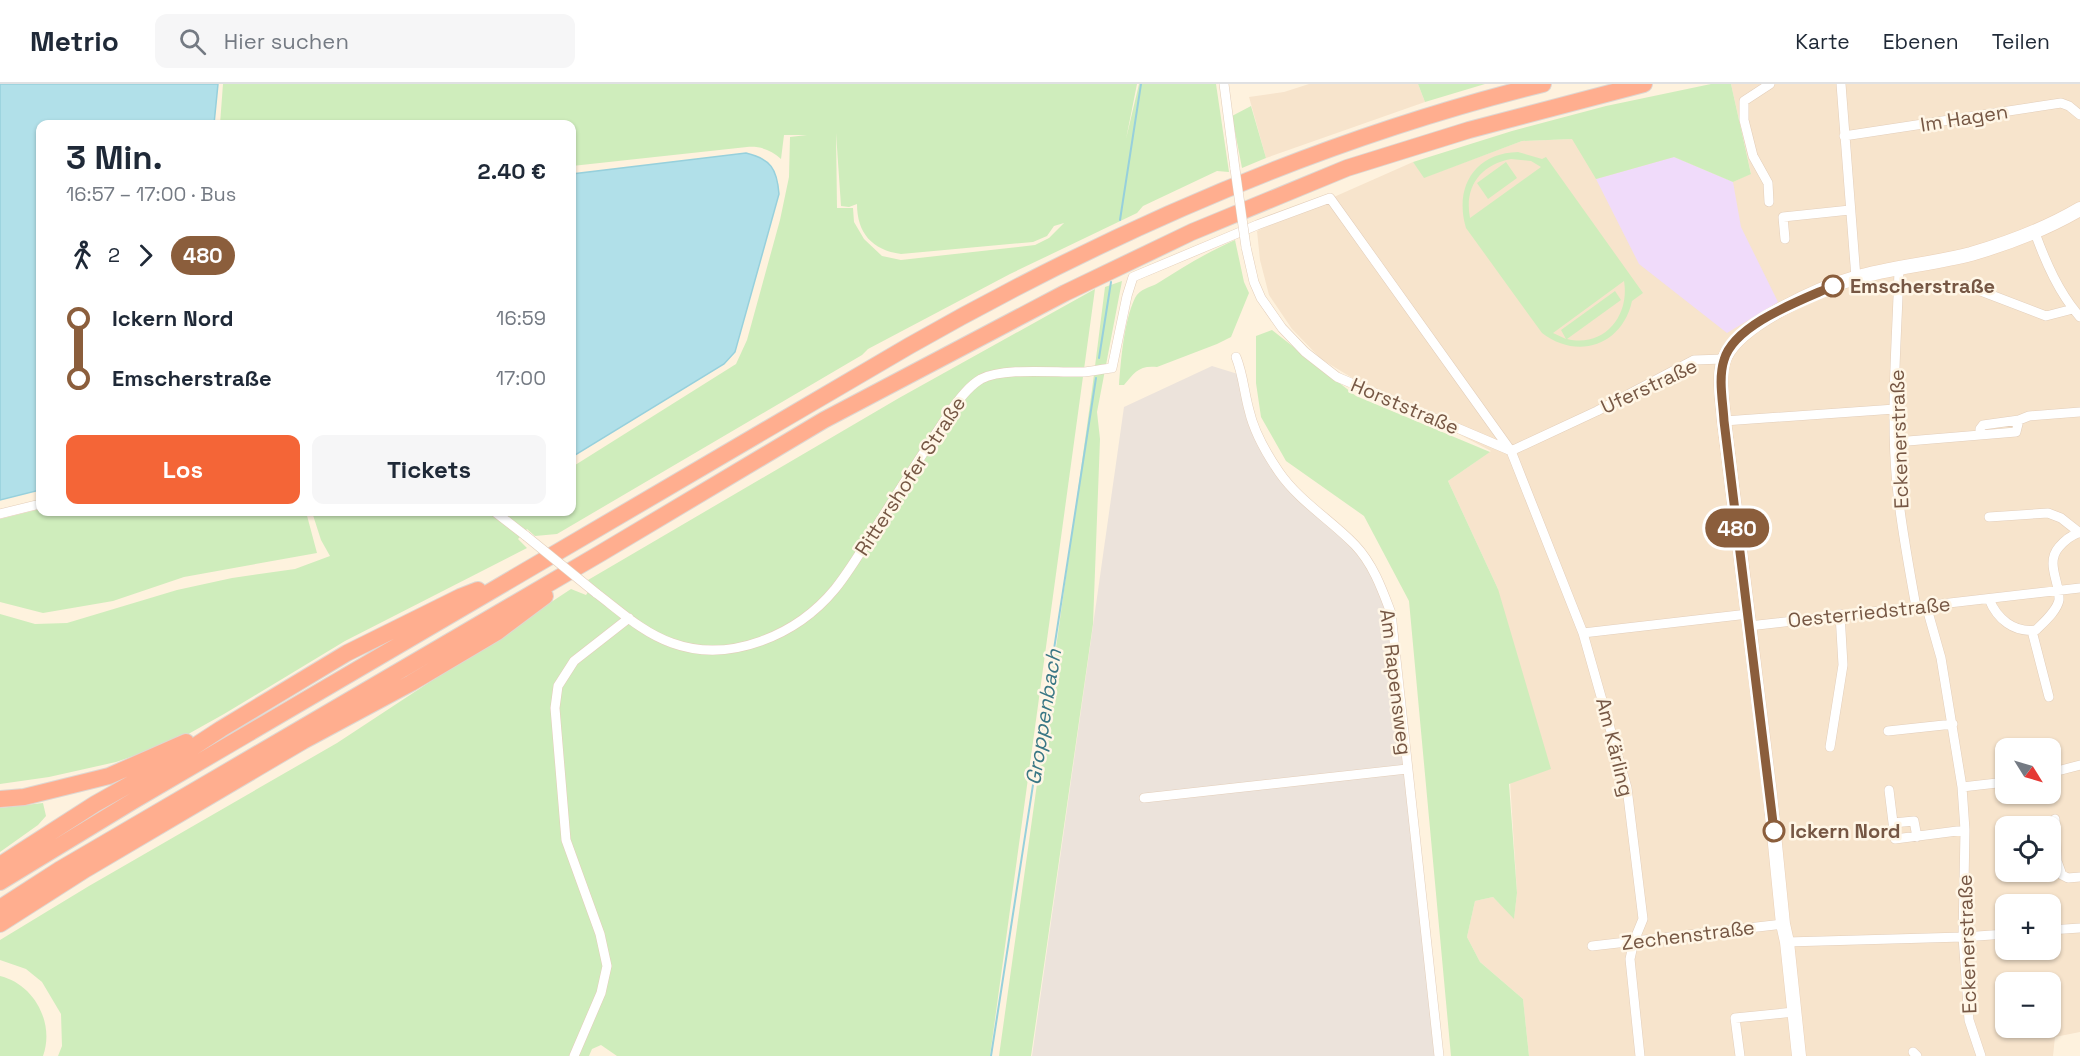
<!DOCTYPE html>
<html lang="de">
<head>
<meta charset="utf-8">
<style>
	:root { --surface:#fff; --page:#f6f6f7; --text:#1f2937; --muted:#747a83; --line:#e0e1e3; --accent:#f46537 }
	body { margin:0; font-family:"Space Grotesk",sans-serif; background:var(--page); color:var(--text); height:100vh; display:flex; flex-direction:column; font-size:22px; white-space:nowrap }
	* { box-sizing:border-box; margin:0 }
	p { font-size:20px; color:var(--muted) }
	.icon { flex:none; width:33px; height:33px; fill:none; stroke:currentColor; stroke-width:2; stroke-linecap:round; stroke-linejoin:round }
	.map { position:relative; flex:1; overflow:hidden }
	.drawer { position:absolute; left:36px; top:36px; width:540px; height:396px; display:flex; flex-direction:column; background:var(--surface); border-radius:12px; box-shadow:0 2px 4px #0004 }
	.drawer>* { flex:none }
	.badge { padding:0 12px; border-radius:20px; font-size:21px; line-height:39px }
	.needle { width:39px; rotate:127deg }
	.fabs { position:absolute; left:1995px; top:654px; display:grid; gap:12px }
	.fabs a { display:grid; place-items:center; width:66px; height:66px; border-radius:12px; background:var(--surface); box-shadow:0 2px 4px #0004; font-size:30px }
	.map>.badge { position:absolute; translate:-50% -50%; box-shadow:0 0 0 3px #fff }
	.legs { display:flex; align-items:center; gap:9px; height:66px; padding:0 30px; font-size:20px }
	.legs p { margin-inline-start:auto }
	.headline { display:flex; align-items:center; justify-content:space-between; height:102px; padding:0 30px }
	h1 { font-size:33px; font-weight:700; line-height:45px }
	.primary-button { display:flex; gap:12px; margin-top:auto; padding:12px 30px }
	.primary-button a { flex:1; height:69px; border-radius:12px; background:var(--accent); color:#fff; font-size:24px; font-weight:700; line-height:69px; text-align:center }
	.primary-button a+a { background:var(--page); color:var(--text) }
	ul { padding:0 30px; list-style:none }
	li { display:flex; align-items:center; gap:21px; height:60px; font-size:22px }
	li i { display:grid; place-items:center; width:9px; height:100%; margin:0 8px; background:currentColor }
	li i::after { content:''; width:15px; height:15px; margin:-8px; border:4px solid; border-radius:50%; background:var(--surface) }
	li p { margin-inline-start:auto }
	li:first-child i { background:linear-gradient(#0000 50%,currentColor 0) }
	li:last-child i { background:linear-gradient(currentColor 50%,#0000 0) }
	header { display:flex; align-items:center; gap:36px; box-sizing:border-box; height:84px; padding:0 30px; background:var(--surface); border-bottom:2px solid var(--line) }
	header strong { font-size:28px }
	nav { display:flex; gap:33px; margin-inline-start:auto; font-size:21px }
	.search { width:420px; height:54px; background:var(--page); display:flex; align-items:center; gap:15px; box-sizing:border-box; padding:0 21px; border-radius:12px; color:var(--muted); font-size:22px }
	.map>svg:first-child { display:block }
	.residential { fill:#f7e4cc; fill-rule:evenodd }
	.industrial { fill:#ece3db }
	.education { fill:#f0dbfa }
	.green { fill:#cfedbc; fill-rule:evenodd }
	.water { fill:#b1e0e9; stroke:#97d0dc; stroke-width:1.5 }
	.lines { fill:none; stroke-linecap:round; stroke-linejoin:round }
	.stream { stroke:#97d0dc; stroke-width:2 }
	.street-casing { stroke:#e3ceba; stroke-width:10 }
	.secondary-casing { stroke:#ead1b9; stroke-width:15 }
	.highway-casing { stroke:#ded7d2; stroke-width:18 }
	.street { stroke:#fff; stroke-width:9 }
	.secondary { stroke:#fff; stroke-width:14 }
	.highway { stroke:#ffae8f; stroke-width:16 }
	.street-bridge-casing { stroke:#e3ceba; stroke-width:10; stroke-linecap:butt }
	.street-bridge { stroke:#fff; stroke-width:9 }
	.line-1-casing { stroke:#fff; stroke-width:14 }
	.line-1 { stroke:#8b5e3c; stroke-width:9 }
	.stop-1-dot { fill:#fff; stroke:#8b5e3c; stroke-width:3 }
	.labels { text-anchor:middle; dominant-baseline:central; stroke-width:5; stroke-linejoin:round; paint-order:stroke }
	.street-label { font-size:20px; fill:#765744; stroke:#fff6e6 }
	.stop-label { font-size:20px; font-weight:bold; fill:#765744; stroke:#fff6e6; text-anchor:start }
	.water-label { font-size:21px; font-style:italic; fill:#3a7785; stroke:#fff6e6 }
</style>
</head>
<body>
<header>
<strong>Metrio</strong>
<div class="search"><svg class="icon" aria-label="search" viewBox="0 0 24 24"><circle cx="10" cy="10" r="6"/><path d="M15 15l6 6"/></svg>Hier suchen</div>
<nav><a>Karte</a><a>Ebenen</a><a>Teilen</a></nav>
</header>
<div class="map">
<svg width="2080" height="972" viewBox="0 0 2080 972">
	<rect width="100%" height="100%" fill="#fef2de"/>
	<!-- residential -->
	<path class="residential" d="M1309 0H1418L1425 18 1266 74 1249 13 1284 8Z
		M1731 0H2080V948L2055 953 2053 972H1529L1523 915 1480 878 1467 853 1475 817 1493 813 1514 834 1517 809 1498 505 1448 397 1491 367 1359 298 1321 275 1292 245 1269 211 1260 176 1257 147 1413 78 1425 93 1522 57 1572 55 1674 73 1733 98 1751 89ZM2006 664H2050V710H2006ZM2006 742H2050V788H2006ZM2006 820H2050V866H2006ZM2006 898H2050V944H2006Z"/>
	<!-- industrial -->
	<path class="industrial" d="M1212 282 1241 291 1249 328 1280 390 1356 462 1384 510 1400 618 1439 972H1032L1124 323Z"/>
	<!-- education -->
	<path class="education" d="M1674 73 1733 98 1741 143 1778 218 1727 249 1639 180 1596 95Z"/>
	<!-- green -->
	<path class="green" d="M223 0H1137L1126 55 1139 0H1216L1229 88 1217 87 1143 122 1137 129 1010 190 868 265 862 271 557 450 535 452 527 445 518 455 527 464 345 557 224 630 174 658 116 678 49 693 0 700V530L35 540 67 539 177 506 232 494 295 485 330 472 321 456 312 428H572V383L736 280 747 256 780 136 789 93 790 53 807 51H784L781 75C771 66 761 62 747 63L572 82V40H220ZM836 49 841 122 849 123 857 120C857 149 872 166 901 170L1033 158 1047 152 1054 142 1064 139 1049 154 1035 161 901 176 882 172 864 155 854 138 853 124H837Z
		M1418 0H1485L1425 18Z
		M1711 0H1731L1751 90 1733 98 1674 73 1596 95 1572 55 1522 57 1424 94 1413 78 1512 47 1606 22Z
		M1251 22 1266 74 1242 84 1232 32Z
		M1518 68 1542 75 1546 73 1643 209 1632 217C1622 262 1577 276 1542 249L1466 144C1454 104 1474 69 1518 68ZM1511 75 1531 77 1541 83 1470 134C1464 103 1480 81 1511 75ZM1624 197C1630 232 1604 264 1567 255L1621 216 1615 207 1561 246 1566 255 1553 249Z
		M1506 78 1517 94 1488 115 1477 99Z
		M1235 156 1244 198 1249 209 1231 253 1217 260 1157 283C1139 281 1134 289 1124 301H1119C1121 275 1124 237 1135 214 1140 204 1150 204 1158 199 1183 183 1208 168 1235 156Z
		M1122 197 1097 328 1100 355 1093 540 1031 972H999L1092 306 1105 203Z
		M1095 205 990 972H617L601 961 592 965 589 972H58L62 962 61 930 42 898 26 885 0 876V856L89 802 337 659 571 505 586 511 593 501 588 496 899 314Z
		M1272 246 1356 312 1490 368 1448 397 1498 505 1551 685 1509 700 1517 809 1514 835 1493 813 1475 817 1467 853 1480 878 1523 915 1529 972H1451L1409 517 1364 432 1286 377 1261 333 1256 299V252Z
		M40 425V428H306L317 469 184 493 113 517 43 529 0 518V435Z
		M43 719 46 732 38 741 0 768V724Z
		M0 892C34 900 55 939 43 972H0Z"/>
	<!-- water -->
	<path class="water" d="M0 0H218L214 40H40V406L0 416Z
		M746 69C771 75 777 85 779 110L735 268 724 280 572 373V90Z"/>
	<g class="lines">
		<!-- stream -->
		<path class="stream" d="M1120 136 1141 0
			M1099 274 1111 198
			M991 972 1096 294"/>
		<!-- street casing -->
		<g class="street-casing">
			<path id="street" d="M1224 0 1235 85
				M1841 0 1856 194
				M1844 52 2061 19 2069 22 2080 31
				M1769 118 1768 99 1753 72 1744 36V17L1770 0
				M2035 149C2046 179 2059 209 2080 233
				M1785 155 1783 133 1850 126
				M1246 163 1254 198 1261 214 1282 244 1305 268 1337 293 1509 366
				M1899 185C1897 257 1890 330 1897 401 1901 442 1909 483 1916 523
				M1965 201 2046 232 2073 225
				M1236 273C1243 290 1244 308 1249 326 1254 348 1266 369 1279 388 1299 417 1331 436 1355 461 1373 480 1382 505 1391 529L1439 972
				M1724 337 1895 325
				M1980 351 2016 348 2019 336
				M1896 358 1980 351V345L1983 341 2019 336 2029 332 2080 328
				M1511 367 1597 327 1694 276 1724 275
				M495 428 526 452
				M0 430 40 420
				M1989 433 2048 429 2061 434 2080 449
				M596 509C620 527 643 549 672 559 730 580 797 551 835 505 854 481 869 454 885 429 907 394 929 360 952 325 960 314 969 302 981 295 1004 283 1057 289 1084 288 1093 287 1103 285 1112 284L1127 212 1133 193 1257 141 1330 114 1511 367 1583 549 1627 704 1643 835 1634 857 1630 875 1640 972
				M1989 515C1997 535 2014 549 2036 546 2044 538 2057 527 2059 516 2060 498 2045 479 2059 463 2065 456 2070 452 2078 449
				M1926 521 1941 574 1962 703 1965 746 1963 853 1969 936 1981 972
				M1749 542 2080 504
				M2032 547 2049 613
				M1583 549 1748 530
				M1888 647 1953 640
				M1830 663 1843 581 1840 530
				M2050 689 2080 681
				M1962 703 2006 698
				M1889 706 1895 755 1965 746
				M1144 714 1407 685
				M2055 735 2057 777 2062 791 2068 794 2080 793
				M1893 739 1914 737 1917 753
				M2050 846 2080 844
				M1787 858 1963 853 2006 850
				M1592 862 1783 840
				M1913 968 1917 972
				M574 972 601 909 607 882 600 850 566 756 555 624 558 602 574 577 629 534
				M1740 972 1735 934 1794 928"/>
		</g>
		<!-- secondary casing -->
		<g class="secondary-casing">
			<path id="secondary" d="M1799 972 1787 858 1783 840 1770 710 1724 337C1723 318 1717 291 1725 273 1741 239 1819 204 1855 194 1892 183 1933 180 1971 170 2009 159 2046 145 2080 125"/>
		</g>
		<!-- highway casing -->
		<g class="highway-casing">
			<path id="highway" d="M0 715 24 713 109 692 186 658
				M0 781 95 720 175 675 221 645 347 569 460 513 478 506
				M0 798 133 717 909 262C1107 149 1321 55 1543 0
				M0 824 59 786 601 469 824 336 1065 209 1192 148 1347 84 1469 46 1644 0
				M0 840 86 785 303 657 411 599 497 548 545 512"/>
		</g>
		<!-- street -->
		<use href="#street" class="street"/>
		<!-- secondary -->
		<use href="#secondary" class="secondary"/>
		<!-- highway -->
		<use href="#highway" class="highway"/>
		<!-- street-bridge casing -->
		<g class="street-bridge-casing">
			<path id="street-bridge" d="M1235 85 1246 163
				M526 452 596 509"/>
		</g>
		<!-- street-bridge -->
		<use href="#street-bridge" class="street-bridge"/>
	</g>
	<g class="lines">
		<!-- line-1 casing -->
		<g class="line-1-casing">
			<path id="line-1" d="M1774 747 1724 337C1723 318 1718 295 1724 276 1734 240 1802 216 1833 202"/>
		</g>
		<!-- line-1 -->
		<use href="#line-1" class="line-1"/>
	</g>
	<!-- markers -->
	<g class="stop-1-dot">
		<circle cx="1833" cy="202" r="10"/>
		<circle cx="1774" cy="747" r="10"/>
	</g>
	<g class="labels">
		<!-- street labels -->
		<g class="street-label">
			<text transform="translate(1964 34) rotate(-9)">Im Hagen</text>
			<text transform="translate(1649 302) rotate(-25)">Uferstraße</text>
			<text transform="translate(1405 322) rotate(23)">Horststraße</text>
			<text transform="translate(1899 355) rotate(-92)">Eckenerstraße</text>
			<text transform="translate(910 392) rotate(-57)">Rittershofer Straße</text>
			<text transform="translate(1869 528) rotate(-6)">Oesterriedstraße</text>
			<text transform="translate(1396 598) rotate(83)">Am Rapensweg</text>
			<text transform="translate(1615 663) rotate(76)">Am Kärling</text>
			<text transform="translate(1688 851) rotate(-7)">Zechenstraße</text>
			<text transform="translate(1967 860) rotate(-92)">Eckenerstraße</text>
		</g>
		<!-- stop labels -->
		<g class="stop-label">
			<text x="1850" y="202">Emscherstraße</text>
			<text x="1790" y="747">Ickern Nord</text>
		</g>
		<!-- water labels -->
		<g class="water-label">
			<text transform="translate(1043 633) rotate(-81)">Groppenbach</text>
		</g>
	</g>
</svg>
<div class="fabs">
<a><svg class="needle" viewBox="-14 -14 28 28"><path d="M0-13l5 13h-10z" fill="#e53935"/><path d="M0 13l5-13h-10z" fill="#747a83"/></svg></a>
<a><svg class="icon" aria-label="locate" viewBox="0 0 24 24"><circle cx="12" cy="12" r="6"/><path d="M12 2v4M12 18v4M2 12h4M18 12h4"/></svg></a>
<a>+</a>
<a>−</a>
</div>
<b class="badge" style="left:1737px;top:444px;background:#8b5e3c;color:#fff">480</b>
<section class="drawer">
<div class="headline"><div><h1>3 Min.</h1><p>16:57 – 17:00 · Bus</p></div><b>2.40 €</b></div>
<div class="legs"><svg class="icon" aria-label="walk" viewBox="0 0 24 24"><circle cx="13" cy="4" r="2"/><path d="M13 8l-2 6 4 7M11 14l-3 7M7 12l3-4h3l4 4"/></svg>2<svg class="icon" aria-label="forward" viewBox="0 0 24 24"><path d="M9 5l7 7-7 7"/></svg><b class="badge" style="background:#8b5e3c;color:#fff">480</b></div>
<ul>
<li><i style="color:#8b5e3c"></i><b>Ickern Nord</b><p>16:59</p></li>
<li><i style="color:#8b5e3c"></i><b>Emscherstraße</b><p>17:00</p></li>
</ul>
<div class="primary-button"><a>Los</a><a>Tickets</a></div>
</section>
</div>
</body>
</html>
